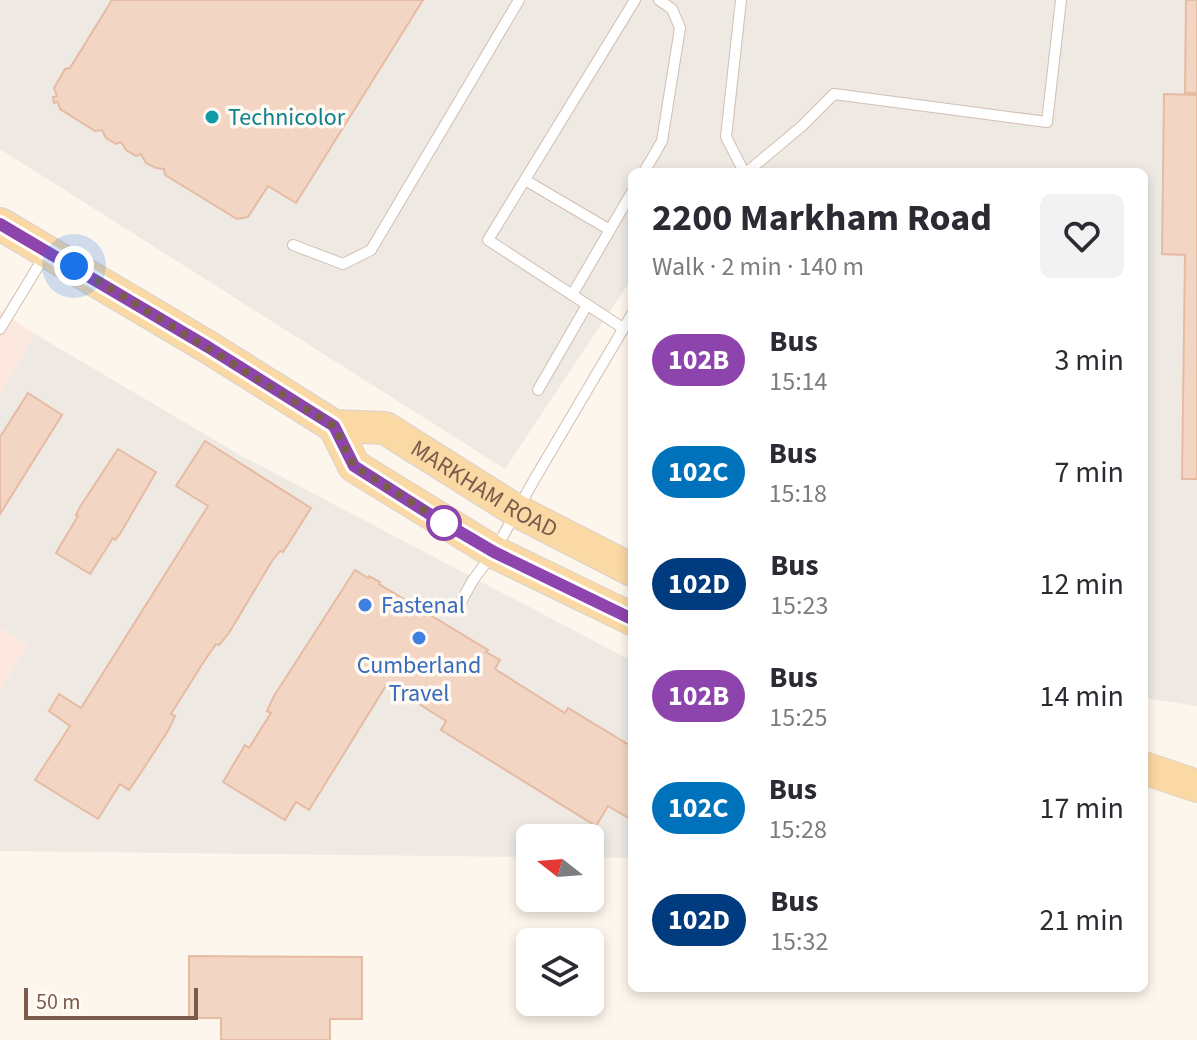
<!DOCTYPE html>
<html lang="en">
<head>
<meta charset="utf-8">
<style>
	:root { --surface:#fff; --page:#f2f2f3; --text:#2b2b33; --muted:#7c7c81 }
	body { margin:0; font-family:"Source Sans 3",sans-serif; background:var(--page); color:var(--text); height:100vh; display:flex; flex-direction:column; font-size:30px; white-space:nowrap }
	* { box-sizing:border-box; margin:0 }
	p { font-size:26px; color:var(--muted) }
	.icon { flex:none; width:44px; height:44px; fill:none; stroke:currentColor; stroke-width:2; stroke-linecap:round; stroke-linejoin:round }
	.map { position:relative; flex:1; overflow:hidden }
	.side { position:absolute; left:628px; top:168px; width:520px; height:824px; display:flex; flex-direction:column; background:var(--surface); border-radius:12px; box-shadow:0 4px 12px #0003 }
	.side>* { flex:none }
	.badge { padding:0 16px; border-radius:26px; font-size:28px; line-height:52px }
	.needle { width:52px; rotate:287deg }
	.fabs { position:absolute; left:516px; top:824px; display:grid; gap:16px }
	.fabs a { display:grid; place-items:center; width:88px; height:88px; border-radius:12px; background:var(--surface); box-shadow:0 4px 12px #0003; font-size:40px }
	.scale { position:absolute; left:24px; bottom:20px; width:174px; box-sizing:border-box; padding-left:8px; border:4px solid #7a5c4d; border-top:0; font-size:22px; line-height:28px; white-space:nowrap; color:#7a5c4d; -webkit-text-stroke:6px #fffaf3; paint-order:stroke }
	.you { position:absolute; width:40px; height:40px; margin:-20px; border:6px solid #fff; border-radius:50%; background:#1a73e8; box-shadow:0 0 0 12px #1a73e833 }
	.map>.badge { position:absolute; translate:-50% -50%; box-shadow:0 0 0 4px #fff }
	.round { display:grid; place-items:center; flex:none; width:84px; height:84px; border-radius:12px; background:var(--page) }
	.head { display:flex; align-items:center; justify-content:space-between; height:136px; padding:0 24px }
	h1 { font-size:38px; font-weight:700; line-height:60px }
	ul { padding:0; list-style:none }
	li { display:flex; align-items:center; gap:24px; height:112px; padding:0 24px }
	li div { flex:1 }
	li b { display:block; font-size:30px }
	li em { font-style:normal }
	li .badge { min-width:88px; font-weight:700; text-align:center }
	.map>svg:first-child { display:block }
	.commercial { fill:#fde8e0 }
	.industrial { fill:#efe9e4 }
	.building { fill:#f3d5c3; stroke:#e6bba3; stroke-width:2 }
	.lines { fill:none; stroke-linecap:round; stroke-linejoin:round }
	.lane-casing { stroke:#d1beb0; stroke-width:12 }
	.primary-casing { stroke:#dad1cd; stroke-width:34 }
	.lane { stroke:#fff; stroke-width:10 }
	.primary { stroke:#fbd9a5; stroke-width:32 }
	.line-casing { stroke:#fff; stroke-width:18 }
	.line { stroke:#8e44ad; stroke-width:12 }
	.walk { stroke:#7a5c4d; stroke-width:8; stroke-dasharray:0 14.4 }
	.culture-dot { fill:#0f9aa8; stroke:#fffaf3; stroke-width:3 }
	.stop-dot { fill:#fff; stroke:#8e44ad; stroke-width:4 }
	.shop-dot { fill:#3f7fe0; stroke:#fffaf3; stroke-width:3 }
	.labels { text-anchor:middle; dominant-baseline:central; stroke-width:7; stroke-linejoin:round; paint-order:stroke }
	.culture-label { font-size:24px; fill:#0d838f; stroke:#fffaf3; text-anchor:start }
	.street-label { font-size:24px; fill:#7a5c4d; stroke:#fffaf3 }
	.shop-label { font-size:24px; fill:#366cbe; stroke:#fffaf3; text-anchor:start }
</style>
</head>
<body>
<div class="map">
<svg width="1197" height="1040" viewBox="0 0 1197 1040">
	<rect width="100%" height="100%" fill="#fdf6ec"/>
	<!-- commercial -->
	<path class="commercial" d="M0 311 35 334 0 395Z
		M0 628 28 645 0 690Z"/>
	<!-- industrial -->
	<path class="industrial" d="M0 0H1197V706L1144 698V172H632V278L505 469 0 149Z
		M35 334 240 455 632 661V858L590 857V838H530V857L0 851V690L28 645 0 628V395Z"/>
	<!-- building -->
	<path class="building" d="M112 0H423L296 203 268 186 248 217 237 219 165 175 164 169 156 168 146 163 141 154 136 156 126 150 121 142 116 144 106 138 102 130 95 131 60 109 58 102 54 103 53 97 57 96 54 88 65 69 70 68Z
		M1186 0H1197V93H1185Z
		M1164 94 1197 95V479H1182L1185 255 1162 254Z
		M28 393 62 415 0 514V437Z
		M205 441 311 508 283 552 280 551 272 561 229 633 219 645 216 644 201 666 171 714 175 716 168 731 138 777 129 790 120 784 98 819 35 780 70 726 49 711 59 694 81 708 208 506 176 486Z
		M118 449 156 472 120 534 115 540 113 538 90 574 56 553 78 516 76 515 80 507Z
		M355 570 368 578 369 576 380 582 379 584 488 650 486 652 500 660 495 669 517 683 565 713 568 708 629 745 632 749V820L608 806 596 826 441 730 446 721 387 684 309 810 296 802 285 820 223 782 245 745 249 748 257 735 271 713 267 711 274 696Z
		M189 956 362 957V1019H330V1040H221V1018H189Z"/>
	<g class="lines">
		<!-- lane casing -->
		<g class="lane-casing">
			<path id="lane" d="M741 0 726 137 744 172
				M644 172 662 141 680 28 672 9 659 0
				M747 172 802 126 834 94 1047 122 1061 0
				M525 180 610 230
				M293 245 343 264 371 250 519 0
				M572 295 632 192
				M623 328 488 240 635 0
				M0 329 45 255
				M538 390 587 305
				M458 607 473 580 494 552 534 480 632 314"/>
		</g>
		<!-- primary casing -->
		<g class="primary-casing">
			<g id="primary">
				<path id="s1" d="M0 224 208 347 334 426 385 428 517 511 632 570"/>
				<path d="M334 426 354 466 494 552 632 619"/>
				<path d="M1144 768 1197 786"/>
			</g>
		</g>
		<!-- lane -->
		<use href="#lane" class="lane"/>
		<!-- primary -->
		<use href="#primary" class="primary"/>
	</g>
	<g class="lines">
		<!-- line casing -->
		<g class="line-casing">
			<path id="line" d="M0 224 208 347 334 426 354 466 431 515 494 552 632 619"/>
		</g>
		<!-- line -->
		<use href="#line" class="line"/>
		<!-- walk -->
		<path class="walk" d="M74 266 334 426 354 466 457 531 444 523"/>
	</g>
	<!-- markers -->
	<circle class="culture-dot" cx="212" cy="117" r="8"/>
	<circle class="stop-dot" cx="444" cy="523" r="16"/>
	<g class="shop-dot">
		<circle cx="365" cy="605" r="8"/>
		<circle cx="419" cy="638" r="8"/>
	</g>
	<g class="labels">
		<!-- culture labels -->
		<g class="culture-label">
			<text x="228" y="117">Technicolor</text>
		</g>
		<!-- street labels -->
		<g class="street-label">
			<text stroke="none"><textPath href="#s1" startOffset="558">MARKHAM ROAD</textPath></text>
		</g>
		<!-- shop labels -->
		<g class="shop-label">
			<text x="381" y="605">Fastenal</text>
			<text x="419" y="665" text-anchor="middle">Cumberland<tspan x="419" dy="28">Travel</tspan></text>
		</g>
	</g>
</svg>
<div class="fabs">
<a><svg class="needle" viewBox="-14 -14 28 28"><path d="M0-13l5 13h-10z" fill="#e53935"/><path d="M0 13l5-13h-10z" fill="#7c7c81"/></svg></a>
<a><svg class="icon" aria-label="layers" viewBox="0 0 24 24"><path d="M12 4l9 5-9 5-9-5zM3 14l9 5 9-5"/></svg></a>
</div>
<div class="scale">50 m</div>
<div class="you" style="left:74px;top:266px"></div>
<section class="side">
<div class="head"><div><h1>2200 Markham Road</h1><p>Walk · 2 min · 140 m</p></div><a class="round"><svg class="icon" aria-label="heart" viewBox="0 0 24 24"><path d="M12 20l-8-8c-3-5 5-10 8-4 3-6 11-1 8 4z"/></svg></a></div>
<ul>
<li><span class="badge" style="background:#8e44ad;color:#fff">102B</span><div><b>Bus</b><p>15:14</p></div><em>3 min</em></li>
<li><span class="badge" style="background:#0072bc;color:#fff">102C</span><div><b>Bus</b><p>15:18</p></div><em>7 min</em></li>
<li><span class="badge" style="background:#003b80;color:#fff">102D</span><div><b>Bus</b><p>15:23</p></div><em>12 min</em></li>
<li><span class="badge" style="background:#8e44ad;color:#fff">102B</span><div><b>Bus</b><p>15:25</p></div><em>14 min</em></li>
<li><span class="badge" style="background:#0072bc;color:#fff">102C</span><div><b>Bus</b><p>15:28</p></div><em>17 min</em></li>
<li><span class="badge" style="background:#003b80;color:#fff">102D</span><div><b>Bus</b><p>15:32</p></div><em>21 min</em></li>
</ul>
</section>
</div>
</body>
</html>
